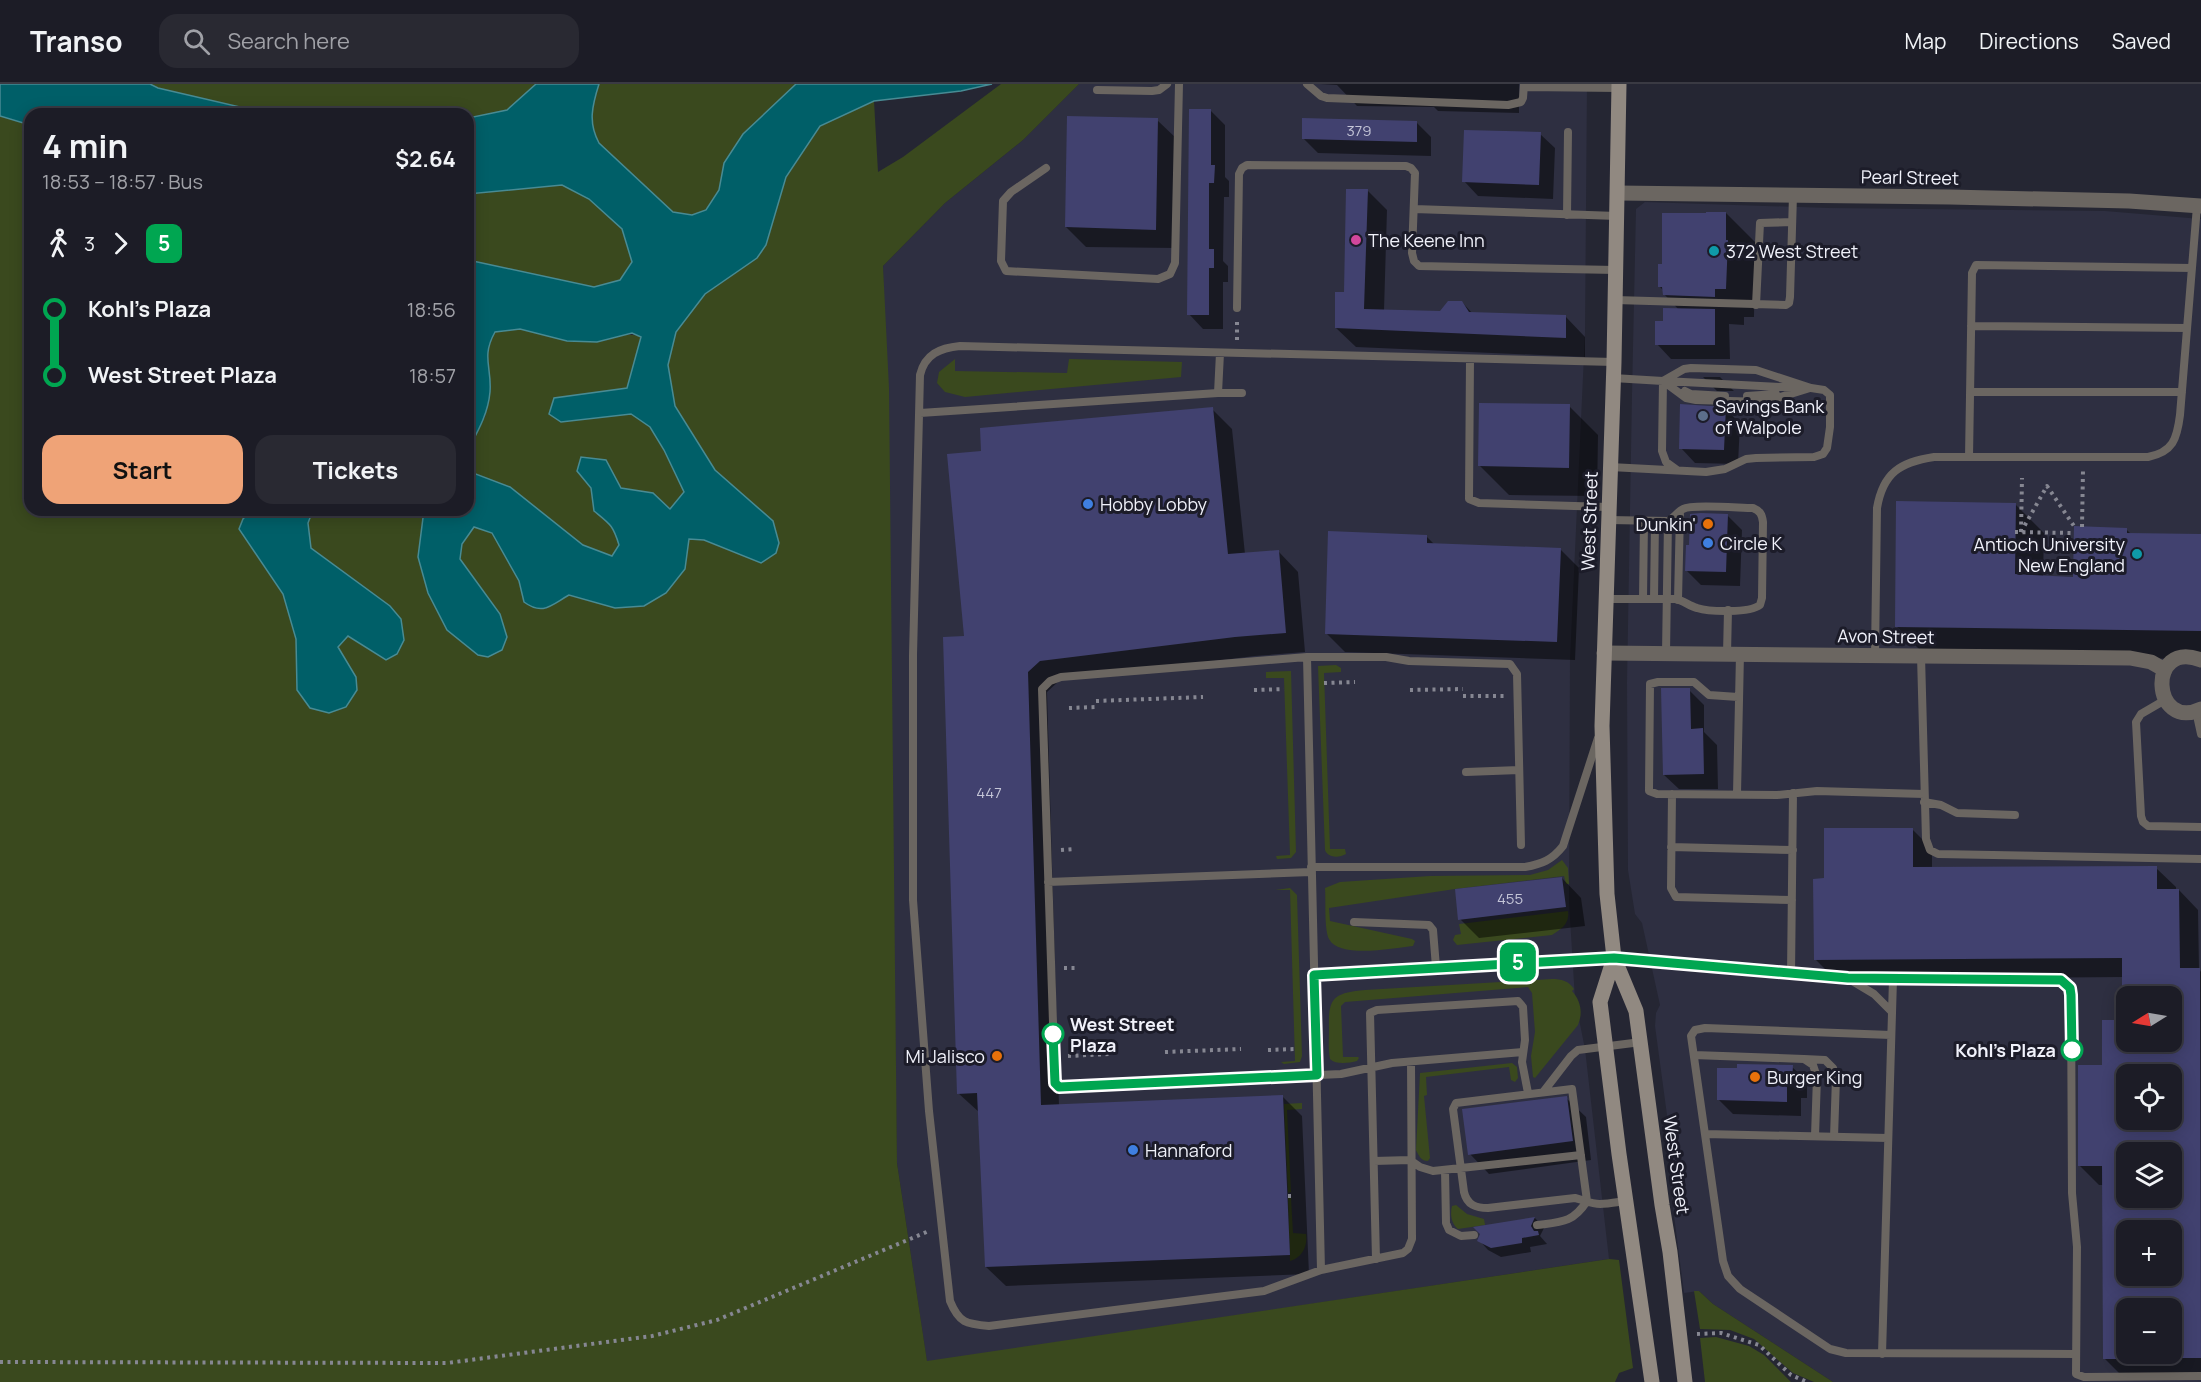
<!DOCTYPE html>
<html lang="en">
<head>
<meta charset="utf-8">
<style>
	:root { --surface:#1c1c26; --page:#292932; --text:#f1f3f6; --muted:#a0a1a7; --line:#3a3a43; --accent:#efa377 }
	body { margin:0; font-family:Manrope,sans-serif; background:var(--page); color:var(--text); height:100vh; display:flex; flex-direction:column; font-size:22px; white-space:nowrap }
	* { box-sizing:border-box; margin:0 }
	p { font-size:20px; color:var(--muted) }
	.icon { flex:none; width:33px; height:33px; fill:none; stroke:currentColor; stroke-width:2; stroke-linecap:round; stroke-linejoin:round }
	.map { position:relative; flex:1; overflow:hidden }
	.side { position:absolute; left:24px; top:24px; width:450px; height:408px; display:flex; flex-direction:column; background:var(--surface); border-radius:18px; box-shadow:0 3px 15px #0003,0 0 0 2px var(--line) }
	.side>* { flex:none }
	.badge { padding:0 12px; border-radius:9px; font-size:21px; line-height:39px }
	.needle { width:39px; rotate:259deg }
	.buttons { position:absolute; left:2116px; top:902px; display:grid; gap:12px }
	.buttons a { display:grid; place-items:center; width:66px; height:66px; border-radius:12px; background:var(--surface); box-shadow:0 3px 15px #0003,0 0 0 2px var(--line); font-size:30px }
	.map>.badge { position:absolute; translate:-50% -50%; box-shadow:0 0 0 3px #fff }
	.legs { display:flex; align-items:center; gap:9px; height:66px; padding:0 18px; font-size:20px }
	.legs p { margin-inline-start:auto }
	.headline { display:flex; align-items:center; justify-content:space-between; height:102px; padding:0 18px }
	h1 { font-size:33px; font-weight:700; line-height:45px }
	.button { display:flex; gap:12px; margin-top:auto; padding:12px 18px }
	.button a { flex:1; height:69px; border-radius:18px; background:var(--accent); color:#111; font-size:24px; font-weight:700; line-height:69px; text-align:center }
	.button a+a { background:var(--page); color:var(--text) }
	ul { padding:0 18px; list-style:none }
	li { display:flex; align-items:center; gap:21px; height:66px; font-size:22px }
	li i { display:grid; place-items:center; width:9px; height:100%; margin:0 8px; background:currentColor }
	li i::after { content:''; width:15px; height:15px; margin:-8px; border:4px solid; border-radius:50%; background:var(--surface) }
	li p { margin-inline-start:auto }
	li:first-child i { background:linear-gradient(#0000 50%,currentColor 0) }
	li:last-child i { background:linear-gradient(currentColor 50%,#0000 0) }
	header { display:flex; align-items:center; gap:36px; box-sizing:border-box; height:84px; padding:0 30px; background:var(--surface); border-bottom:2px solid var(--line) }
	header strong { font-size:28px }
	nav { display:flex; gap:33px; margin-inline-start:auto; font-size:21px }
	.search { width:420px; height:54px; background:var(--page); display:flex; align-items:center; gap:15px; box-sizing:border-box; padding:0 21px; border-radius:18px; color:var(--muted); font-size:22px }
	.map>svg:first-child { display:block }
	.built { fill:#2e2f41; fill-rule:evenodd }
	.green { fill:#3a491e }
	.water { fill:#005f68; stroke:#488b94; stroke-width:1.5 }
	.shadow { fill:#0007; fill-rule:evenodd }
	.building { fill:#41416f; fill-rule:evenodd }
	.lines { fill:none; stroke-linecap:round; stroke-linejoin:round }
	.path { stroke:#868792; stroke-width:4; stroke-dasharray:3 4.5; stroke-linecap:butt }
	.lane { stroke:#6b6661; stroke-width:8 }
	.street { stroke:#6b6661; stroke-width:15 }
	.secondary { stroke:#918981; stroke-width:15 }
	.line-1-casing { stroke:#fff; stroke-width:14 }
	.line-1 { stroke:#00a651; stroke-width:9 }
	.hotel-dot { fill:#d1479c; stroke:#1c1c29; stroke-width:2 }
	.culture-dot { fill:#0f9aa8; stroke:#1c1c29; stroke-width:2 }
	.service-dot { fill:#5c6f8a; stroke:#1c1c29; stroke-width:2 }
	.shop-dot { fill:#3f7fe0; stroke:#1c1c29; stroke-width:2 }
	.food-dot { fill:#e8710a; stroke:#1c1c29; stroke-width:2 }
	.stop-1-dot { fill:#fff; stroke:#00a651; stroke-width:3 }
	.labels { text-anchor:middle; dominant-baseline:central; stroke-width:6; stroke-linejoin:round; paint-order:stroke }
	.number-label { font-size:15px; fill:#c4c5d7 }
	.street-label { font-size:18px; fill:#f0f1fa; stroke:#1c1c29 }
	.poi-label { font-size:18px; fill:#f0f1fa; stroke:#1c1c29; text-anchor:start }
	.stop-label { font-size:18px; font-weight:bold; fill:#f0f1fa; stroke:#1c1c29; text-anchor:start }
</style>
</head>
<body>
<header>
<strong>Transo</strong>
<div class="search"><svg class="icon" aria-label="search" viewBox="0 0 24 24"><circle cx="10" cy="10" r="6"/><path d="M15 15l6 6"/></svg>Search here</div>
<nav><a>Map</a><a>Directions</a><a>Saved</a></nav>
</header>
<div class="map">
<svg width="2201" height="1298" viewBox="0 0 2201 1298">
	<rect width="100%" height="100%" fill="#252633"/>
	<!-- built -->
	<path class="built" d="M1079 0H1587L1585 249 1570 576 1569 818 1575 915 1585 965 1609 1175 927 1278 897 1079 883 182 945 119 1023 56Z
		M1645 118 1829 124 2105 127 2201 135V1298H1833L1713 1220 1699 1207 1684 1209 1672 1116 1667 1031 1655 942 1656 929 1660 921 1642 839 1635 830 1628 786 1627 599 1632 310 1636 125ZM2127 912H2172V957H2127ZM2127 990H2172V1035H2127ZM2127 1068H2172V1113H2127ZM2127 1146H2172V1191H2127ZM2127 1224H2172V1269H2127Z"/>
	<!-- green -->
	<path class="green" d="M150 0H536L507 26 468 34V30H270L157 4Z
		M599 0H796L724 79 719 106 706 126 692 131 673 128 599 59C588 39 592 22 599 0Z
		M1001 0H1079L1023 56 945 119 883 182 889 304 897 1079 927 1277 1609 1175 1619 1176 1633 1284 1619 1289 1615 1298H0V32L30 41V426H251L243 435 239 445 283 510 296 555 297 606 356 593 338 563 348 552 386 576 390 522 311 464 308 439 313 426H424L418 473 500 530 460 475 462 460 474 443 492 449 519 497 524 518 545 525 569 511 615 524 689 455 704 456 762 479 776 469 779 459 773 437 715 386 675 322 668 281 676 248 705 210 757 173 766 161 786 93 820 42 874 17 878 88 903 73Z
		M561 101 589 114 622 145 632 178 620 196 594 203 468 176V110Z
		M520 245C545 251 570 259 595 258 612 257 624 246 641 253L627 304 554 314 561 338 631 330 650 343 664 366 684 408 671 425 653 409 621 404 578 387 591 404 594 427C611 440 613 441 619 461L612 472 583 461 510 403 468 387V366L485 333 490 308 487 263 495 248Z
		M955 275V287L1067 289 1069 275 1182 278 1181 293 965 313 945 308 937 299 939 288Z
		M1336 581 1341 584V588L1324 589 1330 765H1345L1346 770C1339 774 1328 774 1325 766L1318 582Z
		M1291 587 1296 768 1291 774 1277 775 1276 772 1290 771 1284 594H1266V588Z
		M1562 776 1568 784 1569 800H1566L1564 792 1455 805 1329 824 1330 837 1412 855 1415 857 1413 862C1394 864 1339 875 1329 855 1324 845 1326 816 1325 804L1340 798 1430 792 1530 791 1548 786Z
		M1290 804 1297 811 1302 972 1300 978 1284 980 1281 978 1295 977 1290 806H1275Z
		M1568 827C1570 840 1561 845 1552 851L1457 861 1453 856 1455 851 1461 850 1459 840Z
		M1552 895C1561 895 1569 897 1574 905L1572 907C1581 917 1583 929 1578 941L1535 994 1533 993 1531 972 1535 948 1532 909 1528 903 1345 918 1341 922 1343 973H1358L1359 974 1357 977C1349 979 1336 981 1330 975 1328 965 1329 955 1329 945 1328 914 1333 909 1365 906Z
		M1512 979 1517 983 1518 994 1515 998 1511 996 1509 983 1426 993 1427 1011 1424 1012 1430 1074 1428 1077C1421 1077 1419 1072 1416 1066L1420 989Z
		M1302 1019V1025L1287 1026 1291 1108 1288 1109 1284 1020Z
		M1288 1114H1291L1293 1149 1306 1150C1308 1162 1302 1174 1290 1177Z
		M1456 1121 1467 1130 1484 1135 1485 1141 1458 1145C1451 1139 1450 1130 1452 1122Z
		M1694 1207H1699L1713 1220 1833 1298H1814L1793 1289 1754 1255 1730 1246 1700 1245Z
		M1716 1253 1749 1262 1764 1271 1791 1298H1705L1700 1254Z"/>
	<!-- water -->
	<path class="water" d="M0 0H150L158 4 270 30H30V41L0 32Z
		M536 0H599C592 22 588 39 599 59L673 128 692 131 706 126 719 106 724 79 743 50 796 0H992L961 7 874 17 820 42 786 93 766 161 757 174 705 210 676 248 668 281 675 322 715 386 773 437 779 459 776 469 761 479 704 456 689 455 685 485 666 509 644 522 615 524 569 511C551 521 543 532 524 518L519 497 492 449 474 443 462 460 460 475 500 530 507 553 502 566 488 573 478 571 447 546 428 509 418 473 424 426H468V387L510 403 583 461 612 472 619 461C613 441 610 440 594 427L591 404 577 387 581 373 606 376 621 404 653 409 670 425 684 408 664 366 650 343 631 330 561 338 549 330 554 314 627 304 641 253 632 249 597 258 567 257 520 245 495 248C481 273 492 283 490 308 488 330 478 347 468 366V176L594 203 620 196 632 178 622 145 589 115 562 101 468 110V34L507 26Z
		M251 426H313L308 439 311 464 390 522 401 535 404 556 397 570 386 576 348 552 338 563 356 593 357 606 346 623 329 629 310 624 297 606 296 555 283 510 239 445 243 435Z"/>
	<!-- shadow -->
	<path class="shadow" d="M1320 0H1519V29L1438 27 1434 23 1357 22 1337 1Z
		M1211 27 1225 41V93L1229 97V113H1224L1223 177 1228 182V198H1223V245H1203L1189 230Z
		M1157 36 1177 55 1175 164 1086 163 1066 143Z
		M1417 39 1431 53V72L1318 69 1303 54Z
		M1540 50 1555 64 1553 115 1478 112 1464 97Z
		M1368 107 1387 126 1384 227 1440 229 1462 218 1473 230 1566 233 1585 253V273L1356 263 1336 244Z
		M1726 129 1755 158 1754 233H1744V241L1729 240 1730 275H1671L1657 260 1664 238 1679 226 1664 210V207L1660 203 1663 181Z
		M1703 293H1720L1734 307H1717Z
		M1569 322 1598 351 1597 412 1509 411 1480 382Z
		M1212 325 1232 345 1245 470 1279 468 1298 488 1305 568 1255 572 1060 596 1047 608 1059 1022 1283 1013 1302 1032 1309 1190 1006 1202 986 1183 980 1029 958 1009 966 553 982 369Z
		M1725 325 1740 339 1738 380 1695 379 1681 364Z
		M2015 420 2044 449 2043 493 2074 494 2126 445 2132 451 2201 452V575L1926 572 1897 543Z
		M1727 431 1742 446 1740 502 1701 501 1687 487Z
		M1426 452 1434 460 1560 465 1579 484 1575 576 1345 568 1326 549Z
		M1689 606 1704 621V648L1717 661 1718 705H1679L1664 691Z
		M1912 745 1932 765V785L2156 784 2176 803V806H2179L2198 826 2199 885 2201 888V1293L2124 1294 2104 1274 2103 1101H2099L2080 1082 2104 982 2124 937V893L1835 895 1815 875ZM2127 912H2172V957H2127ZM2127 990H2172V1035H2127ZM2127 1068H2172V1113H2127ZM2127 1146H2172V1191H2127ZM2127 1224H2172V1269H2127Z
		M1562 794 1581 814 1585 842 1479 854 1460 835Z
		M1792 983 1807 997V1014H1801V1032L1733 1030 1718 1015 1739 986Z
		M1566 1014 1586 1033 1591 1076 1489 1090 1470 1070Z
		M1535 1134 1544 1144 1540 1152 1547 1160 1530 1163 1531 1168 1501 1173 1488 1166 1479 1156 1482 1150 1476 1144Z"/>
	<!-- building -->
	<path class="building" d="M1189 25H1211V81H1215L1214 99H1209V165H1214V184H1209V231H1187Z
		M1067 32 1158 34 1156 146 1065 143Z
		M1302 34 1417 37V58L1302 55Z
		M1464 46 1541 48 1539 101 1462 98Z
		M1346 105H1368L1364 225 1440 227 1448 217H1462L1469 228 1566 231V254L1335 244V208H1344Z
		M1706 128H1726V156H1728L1726 205H1715V213L1663 211 1662 203H1658V180H1662V129H1706Z
		M1663 224 1715 225V261H1655V237H1663Z
		M1479 319 1570 320 1569 384 1478 382Z
		M1680 320 1726 323 1724 366 1679 365Z
		M1213 323 1228 470 1279 466 1286 549 1235 553 1040 577 1028 588 1041 1021 1283 1011 1290 1171 985 1183 977 1009 957 1010 943 553 964 552 947 370 981 367 980 344Z
		M1896 417 2016 419 2015 490 2073 493 2074 442 2127 444V449L2201 450V547L1895 543Z
		M1701 429 1728 430 1726 488 1685 487 1686 461H1689L1690 430Z
		M1328 447 1427 451V459L1561 464 1557 558 1325 550Z
		M1661 604H1690L1691 645 1703 644 1704 690 1663 691Z
		M1824 744H1913V783L2157 782V805H2179L2180 884H2200L2201 1274H2172V1224H2127V1275H2103L2102 1082H2078V981H2102V936H2127V957H2172V912H2122V874L1814 876 1813 795 1824 794ZM2127 990H2172V1035H2127ZM2127 1068H2172V1113H2127ZM2127 1146H2172V1191H2127Z
		M1562 793 1566 823 1458 836 1455 805Z
		M1737 980 1793 981 1792 1000H1787V1018L1717 1016V984H1737Z
		M1567 1012 1573 1057 1468 1071 1462 1025Z
		M1535 1133 1531 1142 1534 1147H1538L1539 1151 1522 1154V1159L1491 1164 1477 1157 1480 1150 1473 1143Z"/>
	<g class="lines">
		<!-- path -->
		<path class="path" d="M1237 256V237
			M2082 443 2083 386
			M2015 448 2074 449
			M2021 448 2047 402 2074 442
			M2021 448 2022 394
			M1324 599 1355 598
			M1254 606 1284 605
			M1410 606 1463 605
			M1463 612H1505
			M1096 617 1203 613
			M1069 624 1096 623
			M1061 766 1075 765
			M1064 884H1079
			M1268 966 1295 965
			M1165 968 1241 965
			M1068 972 1109 970
			M1288 1112H1291
			M1697 1250 1721 1249 1759 1261 1791 1291 1807 1298
			M0 1278 447 1279 652 1252 717 1236 929 1147"/>
		<!-- lane -->
		<path class="lane" d="M1307 0 1321 12 1327 14 1508 21 1521 18 1523 14 1524 0
			M1524 3 1619 4
			M1097 6 1152 7 1159 6 1167 0
			M1046 84 1011 108 1003 117 1001 177 1006 187 1158 195 1170 190 1175 179 1179 0
			M1414 125 1617 132
			M1567 131 1568 48
			M1615 216 1786 221 1789 219 1790 213 1793 111
			M1756 221 1760 139 1792 138
			M1237 224 1239 90 1242 84 1247 81 1406 82 1411 84 1415 89 1412 169 1414 177 1419 182 1616 186
			M1971 242 2187 244
			M1220 269 1218 309H1242
			M1470 275 1469 415 1479 419 1608 423
			M1663 297 1686 314 1696 316 1764 318 1810 304
			M1663 297 1662 367 1666 378 1677 386
			M1664 297 1801 304
			M1685 307 1691 310 1725 312
			M1970 308H2182
			M1747 312 1776 310
			M920 329 1218 309
			M1969 373 1972 189 1976 181 2192 184
			M1610 383 1706 388 1725 385 1746 375 1756 374 1814 373 1823 370 1827 364 1830 343V311L1824 306 1811 304 1756 286 1691 284 1684 285 1663 297 1613 294
			M1605 515H1675C1683 516 1689 522 1697 524 1710 528 1750 529 1760 521L1762 514 1763 438C1762 430 1760 427 1753 424 1740 424 1692 420 1683 425 1677 428 1674 434 1668 437L1608 436
			M1643 515 1644 437
			M1654 515 1655 437
			M1678 516 1680 428
			M1666 569 1668 437
			M1727 570 1728 526
			M1875 571 1877 424C1883 389 1900 378 1934 373H2148C2173 368 2177 355 2180 331L2197 122
			M1921 572 1926 755 1930 766 1938 770 2201 775
			M1307 573 1321 1186
			M1738 613 1709 611 1694 598H1658L1650 600 1649 707 1657 710 1777 711 1817 707 1924 710
			M2165 616 2141 630 2136 638 2141 732 2143 738 2148 742 2201 743
			M2196 627 2201 650
			M1466 688 1519 686
			M1672 710 1671 804 1676 813 1792 816
			M1737 710 1740 570
			M1924 718 1941 721 1957 729 2015 731
			M1521 761 1517 590 1510 580 1409 577 1386 573H1307L1061 593 1050 597 1042 605 1055 999 1057 1003 1341 990 1392 979 1523 968
			M1671 763 1793 766
			M1311 783H1525C1542 780 1552 776 1563 762L1598 654
			M1048 798 1311 788
			M1354 838 1429 841 1433 846 1436 883
			M1791 890 1793 709
			M1314 891 1614 874 1848 894 2061 896 2070 904 2071 911 2072 1109 2077 1163 2076 1290 2084 1293 2201 1292
			M1849 895 1874 910 1891 927
			M1891 951 1705 944 1695 946 1691 952 1723 1177 1728 1192 1740 1205 1830 1265 1846 1269 2076 1270
			M1694 971 1804 975 1813 981 1817 993 1815 1052
			M1804 975 1825 976 1833 984 1836 994 1834 1053
			M1411 978 1412 1155 1408 1165 1403 1169 1321 1186 1264 1207 989 1242C966 1240 959 1239 950 1217L929 1027 913 816V571L920 291C925 270 940 264 960 262L1614 278
			M1544 1007 1571 972 1578 966 1641 958
			M1705 1050 1888 1054
			M1374 1077 1410 1076 1420 1083 1433 1087 1581 1071
			M1445 1086 1446 1139 1449 1146 1461 1152 1474 1151
			M1537 1141C1561 1138 1573 1139 1587 1117L1572 1005 1456 1019 1453 1025 1464 1108C1467 1121 1476 1124 1488 1124L1575 1114C1583 1116 1592 1120 1600 1120 1609 1120 1618 1118 1626 1117
			M1376 1175 1370 929 1377 926 1518 917 1523 923 1525 956 1522 978 1528 1009
			M1882 1270 1893 895"/>
		<!-- street -->
		<path class="street" d="M1618 109 1950 113 2129 117 2201 122
			M1604 569 2130 574 2151 578 2165 586
			M2201 576C2146 555 2152 648 2201 625"/>
		<!-- secondary -->
		<path class="secondary" d="M1619 0 1614 278 1602 642 1607 810 1614 874 1636 927 1662 1121 1670 1168 1685 1298
			M1614 874 1600 918 1619 1070 1652 1298"/>
	</g>
	<g class="lines">
		<!-- line-1 casing -->
		<g class="line-1-casing">
			<path id="line-1" d="M1053 950 1055 999 1059 1003 1317 991 1314 891 1614 874 1848 894 2061 896 2070 904 2071 911 2072 966"/>
		</g>
		<!-- line-1 -->
		<use href="#line-1" class="line-1"/>
	</g>
	<!-- markers -->
	<circle class="hotel-dot" cx="1356" cy="156" r="6"/>
	<g class="culture-dot">
		<circle cx="1714" cy="167" r="6"/>
		<circle cx="2137" cy="470" r="6"/>
	</g>
	<circle class="service-dot" cx="1703" cy="332" r="6"/>
	<g class="shop-dot">
		<circle cx="1088" cy="420" r="6"/>
		<circle cx="1708" cy="459" r="6"/>
		<circle cx="1133" cy="1066" r="6"/>
	</g>
	<g class="food-dot">
		<circle cx="1708" cy="440" r="6"/>
		<circle cx="997" cy="972" r="6"/>
		<circle cx="1755" cy="993" r="6"/>
	</g>
	<g class="stop-1-dot">
		<circle cx="1053" cy="950" r="10"/>
		<circle cx="2072" cy="966" r="10"/>
	</g>
	<g class="labels">
		<!-- number labels -->
		<g class="number-label">
			<text x="1359" y="46">379</text>
			<text x="989" y="708">447</text>
			<text x="1510" y="814">455</text>
		</g>
		<!-- street labels -->
		<g class="street-label">
			<text transform="translate(1910 93) rotate(1)">Pearl Street</text>
			<text transform="translate(1589 437) rotate(-88)">West Street</text>
			<text transform="translate(1886 552) rotate(1)">Avon Street</text>
			<text transform="translate(1677 1081) rotate(82)">West Street</text>
		</g>
		<!-- poi labels -->
		<g class="poi-label">
			<text x="1368" y="156">The Keene Inn</text>
			<text x="1726" y="167">372 West Street</text>
			<text x="1715" y="322">Savings Bank<tspan x="1715" dy="21">of Walpole</tspan></text>
			<text x="1100" y="420">Hobby Lobby</text>
			<text x="1696" y="440" text-anchor="end">Dunkin'</text>
			<text x="1720" y="459">Circle K</text>
			<text x="2125" y="460" text-anchor="end">Antioch University<tspan x="2125" dy="21">New England</tspan></text>
			<text x="985" y="972" text-anchor="end">Mi Jalisco</text>
			<text x="1767" y="993">Burger King</text>
			<text x="1145" y="1066">Hannaford</text>
		</g>
		<!-- stop labels -->
		<g class="stop-label">
			<text x="1070" y="940">West Street<tspan x="1070" dy="21">Plaza</tspan></text>
			<text x="2056" y="966" text-anchor="end">Kohl's Plaza</text>
		</g>
	</g>
</svg>
<div class="buttons">
<a><svg class="needle" viewBox="-14 -14 28 28"><path d="M0-13l5 13h-10z" fill="#e53935"/><path d="M0 13l5-13h-10z" fill="#a0a1a7"/></svg></a>
<a><svg class="icon" aria-label="locate" viewBox="0 0 24 24"><circle cx="12" cy="12" r="6"/><path d="M12 2v4M12 18v4M2 12h4M18 12h4"/></svg></a>
<a><svg class="icon" aria-label="layers" viewBox="0 0 24 24"><path d="M12 4l9 5-9 5-9-5zM3 14l9 5 9-5"/></svg></a>
<a>+</a>
<a>−</a>
</div>
<b class="badge" style="left:1518px;top:878px;background:#00a651;color:#fff">5</b>
<section class="side">
<div class="headline"><div><h1>4 min</h1><p>18:53 – 18:57 · Bus</p></div><b>$2.64</b></div>
<div class="legs"><svg class="icon" aria-label="walk" viewBox="0 0 24 24"><circle cx="13" cy="4" r="2"/><path d="M13 8l-2 6 4 7M11 14l-3 7M7 12l3-4h3l4 4"/></svg>3<svg class="icon" aria-label="forward" viewBox="0 0 24 24"><path d="M9 5l7 7-7 7"/></svg><b class="badge" style="background:#00a651;color:#fff">5</b></div>
<ul>
<li><i style="color:#00a651"></i><b>Kohl's Plaza</b><p>18:56</p></li>
<li><i style="color:#00a651"></i><b>West Street Plaza</b><p>18:57</p></li>
</ul>
<div class="button"><a>Start</a><a>Tickets</a></div>
</section>
</div>
</body>
</html>
